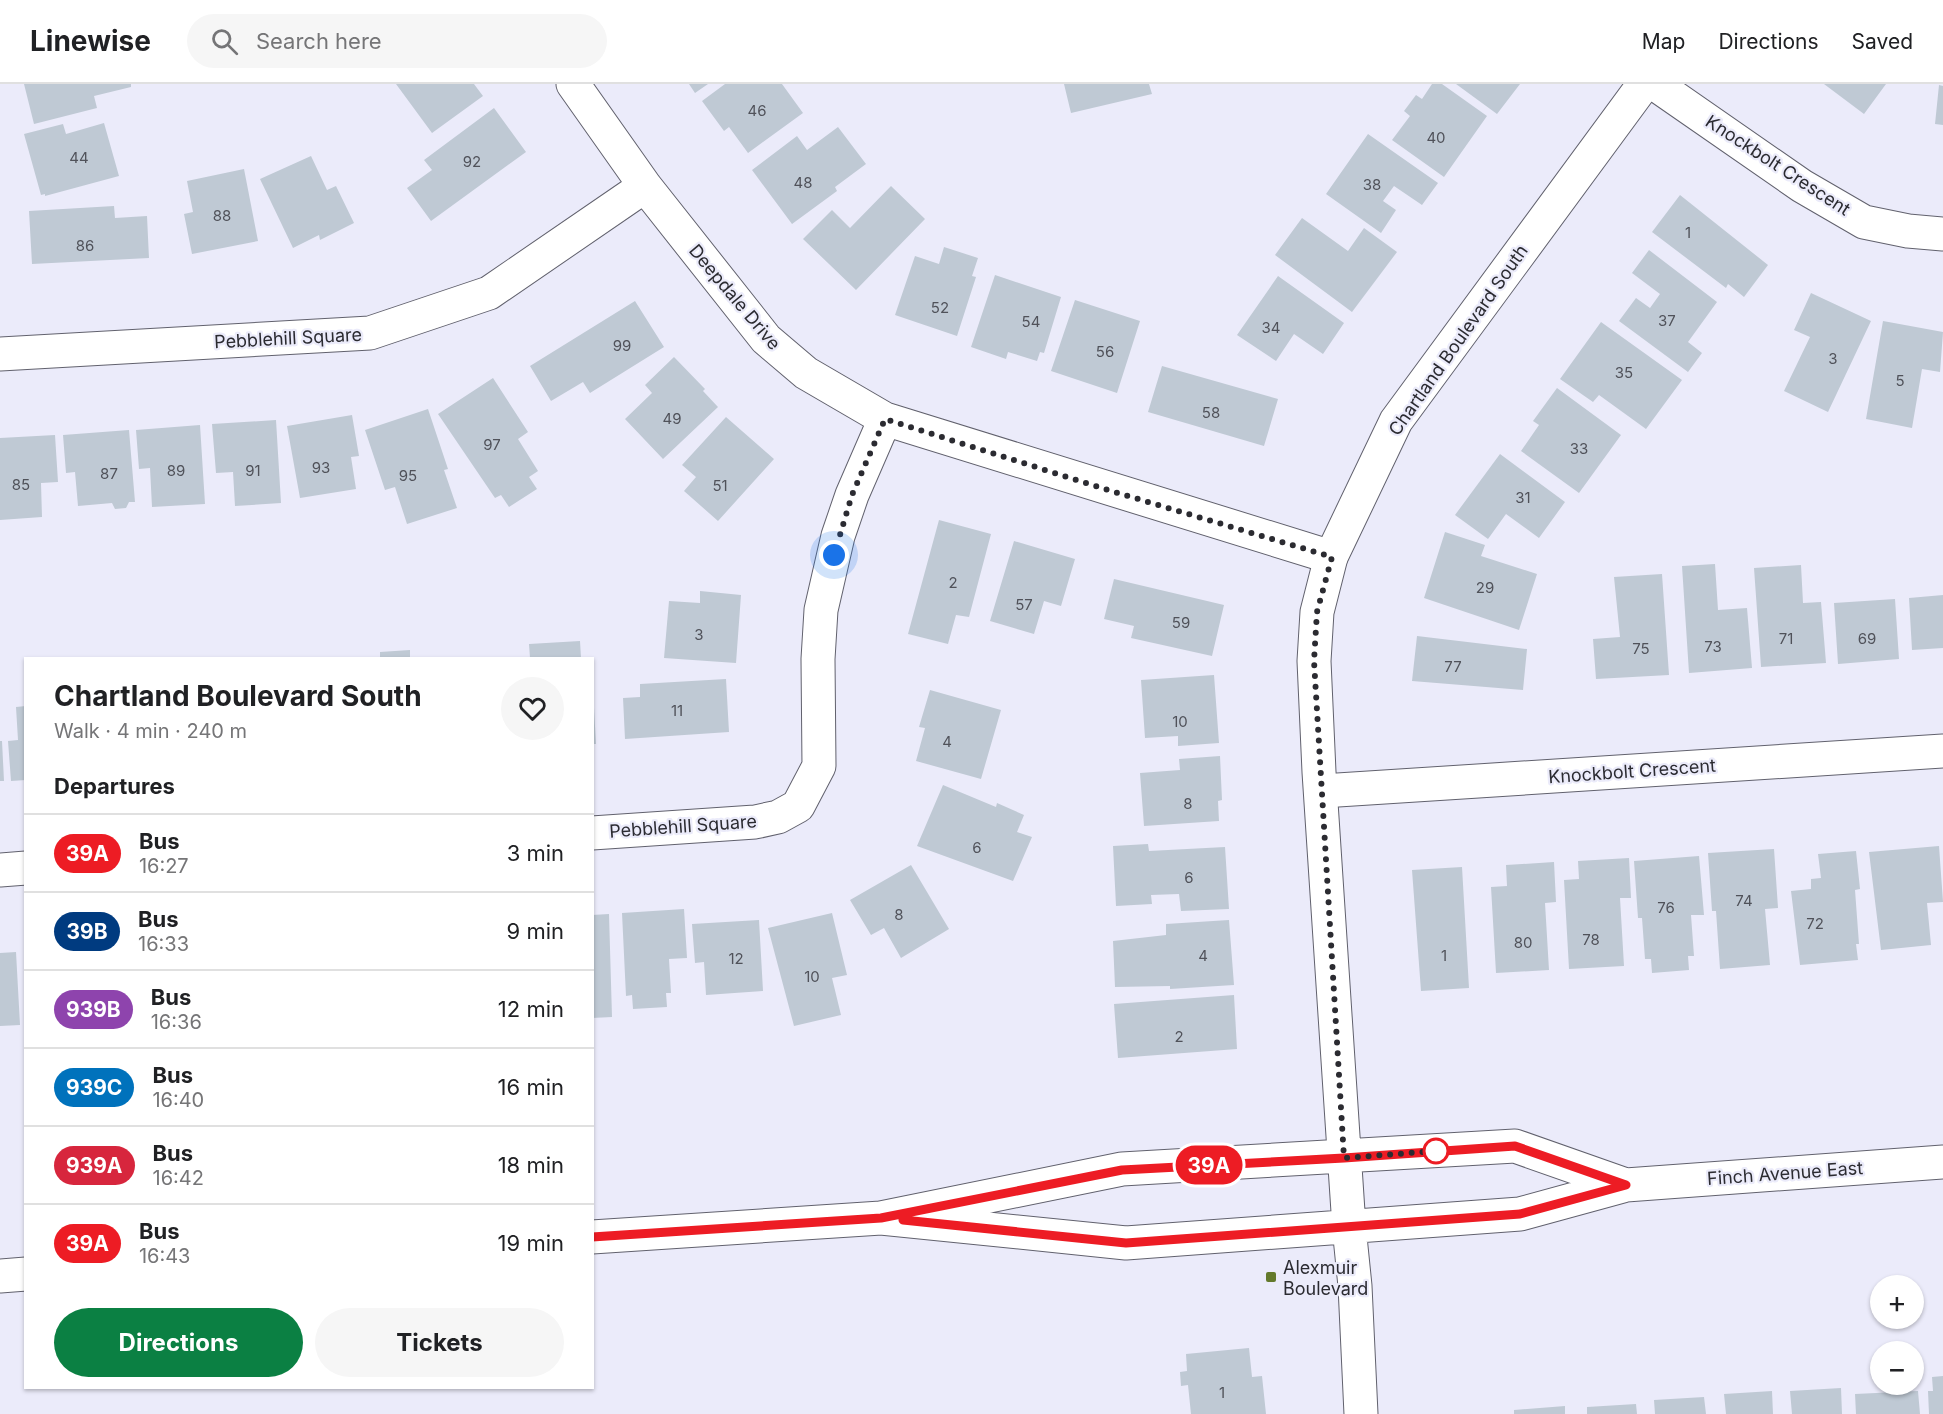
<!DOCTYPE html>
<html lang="en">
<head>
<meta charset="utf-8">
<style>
	:root { --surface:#fff; --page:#f6f6f6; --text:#202124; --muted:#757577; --line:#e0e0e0; --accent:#0b8043 }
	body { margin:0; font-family:Inter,sans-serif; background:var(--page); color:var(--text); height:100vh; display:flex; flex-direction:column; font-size:22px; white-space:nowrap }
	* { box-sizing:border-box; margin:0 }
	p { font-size:20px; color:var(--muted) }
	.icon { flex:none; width:33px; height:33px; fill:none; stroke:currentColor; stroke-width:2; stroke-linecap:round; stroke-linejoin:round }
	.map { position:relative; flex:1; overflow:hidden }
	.sheet { position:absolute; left:24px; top:573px; width:570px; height:732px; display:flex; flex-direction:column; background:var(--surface); border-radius:0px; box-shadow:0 2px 4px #0004 }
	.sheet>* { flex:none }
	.badge { padding:0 12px; border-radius:20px; font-size:21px; line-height:39px }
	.controls { position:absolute; left:1870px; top:1191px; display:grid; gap:12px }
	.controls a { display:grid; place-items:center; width:54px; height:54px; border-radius:50%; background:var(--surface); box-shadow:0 2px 4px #0004; font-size:30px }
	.you { position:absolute; width:30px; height:30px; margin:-15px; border:4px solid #fff; border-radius:50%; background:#1a73e8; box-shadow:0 0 0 9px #1a73e833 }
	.map>.badge { position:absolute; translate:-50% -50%; box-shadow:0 0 0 3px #fff }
	h2 { padding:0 30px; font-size:22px; line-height:54px }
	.round { display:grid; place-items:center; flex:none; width:63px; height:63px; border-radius:32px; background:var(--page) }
	.headline { display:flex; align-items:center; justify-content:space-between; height:102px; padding:0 30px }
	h1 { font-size:28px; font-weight:700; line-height:45px }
	.action { display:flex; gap:12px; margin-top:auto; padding:12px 30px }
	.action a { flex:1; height:69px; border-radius:36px; background:var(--accent); color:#fff; font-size:24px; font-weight:700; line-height:69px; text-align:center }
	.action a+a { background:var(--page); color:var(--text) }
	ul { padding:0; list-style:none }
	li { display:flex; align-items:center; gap:18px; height:78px; padding:0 30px; border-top:2px solid var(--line) }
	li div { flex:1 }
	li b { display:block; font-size:22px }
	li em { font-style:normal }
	li .badge { min-width:66px; font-weight:700; text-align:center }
	header { display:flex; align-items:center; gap:36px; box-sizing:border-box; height:84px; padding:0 30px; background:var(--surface); border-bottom:2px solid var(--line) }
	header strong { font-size:28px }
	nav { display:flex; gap:33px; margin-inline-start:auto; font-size:21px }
	.search { width:420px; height:54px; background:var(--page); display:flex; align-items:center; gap:15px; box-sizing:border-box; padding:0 21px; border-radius:33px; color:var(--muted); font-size:22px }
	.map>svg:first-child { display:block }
	.building { fill:#bfc9d4 }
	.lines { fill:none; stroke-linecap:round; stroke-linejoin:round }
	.street-casing { stroke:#61616d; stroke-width:35 }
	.secondary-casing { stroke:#61616d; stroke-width:35 }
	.street { stroke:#fff; stroke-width:33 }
	.secondary { stroke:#fff; stroke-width:33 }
	.line-casing { stroke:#fff; stroke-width:14 }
	.line { stroke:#ed1c24; stroke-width:9 }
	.walk { stroke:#2b2b31; stroke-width:6; stroke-dasharray:0 10.8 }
	.stop-dot { fill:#fff; stroke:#ed1c24; stroke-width:3 }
	.poi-dot { fill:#63792b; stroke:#ebebfa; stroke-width:2 }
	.labels { text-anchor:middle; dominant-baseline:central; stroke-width:4.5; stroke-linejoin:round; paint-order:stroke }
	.number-label { font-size:15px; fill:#50525a }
	.street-label { font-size:18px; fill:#2b2b31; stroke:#ebebfa }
	.poi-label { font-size:18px; fill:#2b2b31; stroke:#ebebfa; text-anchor:start }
</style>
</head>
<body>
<header>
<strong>Linewise</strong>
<div class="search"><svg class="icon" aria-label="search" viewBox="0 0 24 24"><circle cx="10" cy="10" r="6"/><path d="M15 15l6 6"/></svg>Search here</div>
<nav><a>Map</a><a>Directions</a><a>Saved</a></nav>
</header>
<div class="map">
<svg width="1943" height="1330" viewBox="0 0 1943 1330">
	<rect width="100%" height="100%" fill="#ebebfa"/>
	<!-- building -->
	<path class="building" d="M24 0H131V3L94 12 97 24 34 40Z
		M396 0H474L483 12 432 49Z
		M689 0H708L695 9Z
		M725 0H782L803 29 748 69 729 43 724 47 702 17Z
		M1064 0H1149L1152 10 1071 29Z
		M1432 0H1442L1487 32 1444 93 1392 56 1410 32 1404 27 1416 11 1422 15Z
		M1456 0H1520L1497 30Z
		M1824 0H1886L1864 30Z
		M1939 1 1943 2V41L1935 40Z
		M494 24 526 68 431 137 407 104 432 86 424 76Z
		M104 39 119 92 45 112V110L41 111 24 50 63 40 66 50Z
		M838 43 866 80 835 103 837 107 792 140 752 86 797 52 807 66Z
		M1368 50 1438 99 1422 121 1394 102 1383 117 1396 126 1381 149 1326 110Z
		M311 72 327 106 336 102 354 139 320 156 319 151 293 164 260 95Z
		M244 85 258 157 192 170 184 130 193 128 187 97Z
		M891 102 925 135 856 206 803 155 832 126 850 144Z
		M1680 111 1768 181 1744 213 1728 200 1726 204 1652 148Z
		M114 122 115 134 147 132 149 174 32 180 29 127Z
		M1302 134 1348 167 1364 144 1397 168 1352 228 1275 171Z
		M944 163 978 174 972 192 976 193 957 252 895 231 915 172 939 180Z
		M1649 166 1717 218 1688 258 1702 269 1688 288 1619 237 1636 214 1650 224 1660 210 1632 189Z
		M995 191 1061 213 1044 269 1040 268 1037 277 1008 268 1006 275 971 263Z
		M1278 192 1344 239 1323 270 1294 250 1276 277 1237 251Z
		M1811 209 1871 237 1828 328 1784 307 1810 253 1794 246Z
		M1075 216 1140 237 1117 309 1051 287Z
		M635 217 664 263 590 309 583 298 551 317 530 282Z
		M1883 237 1943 248 1940 288 1922 285 1912 344 1866 335Z
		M1601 238 1682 296 1646 345 1599 311 1593 318 1560 295Z
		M674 273 705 305 703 307 718 323 663 375 625 335 652 309 645 301Z
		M1162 282 1278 315 1264 362 1148 328Z
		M493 294 528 348 518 355 538 387 529 393 537 405 509 423 501 411 495 414 438 330Z
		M1557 304 1621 351 1579 409 1521 367 1539 341 1533 337Z
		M428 325 448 385 444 386 457 424 407 440 395 403 385 406 365 346Z
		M352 331 359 372 351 373 356 405 300 414 287 342Z
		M726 333 774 375 718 437 684 407 696 393 682 381Z
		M276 336 281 419 235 422 233 388 216 389 212 340Z
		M200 341 205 420 152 423 150 384 139 385 136 346Z
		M129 346 135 418H129L126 424 115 425 112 419 78 422 75 388 66 389 63 351Z
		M55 351 58 398 41 399 42 433 0 436V354Z
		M1500 370 1565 418 1539 454 1506 430 1488 455 1455 431Z
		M939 436 991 450 969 533 956 531 948 560 908 550Z
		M1445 448 1485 461 1481 472 1537 490 1519 546 1424 514Z
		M1014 457 1075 475 1061 522 1044 517 1034 550 990 537Z
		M1715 480 1718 526 1747 524 1752 584 1689 589 1682 482Z
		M1801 481 1803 519 1821 518 1826 579 1761 583 1754 484Z
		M1662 490 1669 591 1596 595 1593 555 1620 553 1614 493Z
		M1114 495 1224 521 1212 572 1131 554 1134 542 1104 535Z
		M700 507 741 511 736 579 664 574 669 517 700 519Z
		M1943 511V564L1912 566 1909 514Z
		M1895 515 1899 575 1838 580 1834 519Z
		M1417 552 1527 565 1523 606 1412 597Z
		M580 557 581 574H530L529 560Z
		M410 566V574H380V568Z
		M1214 591 1219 659 1178 662V652L1145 654 1141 596Z
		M726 595 729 648 625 655 623 614 640 613V600Z
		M930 606 1001 626 981 695 916 677 925 644 919 643Z
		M26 622V696L11 697 8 657 18 656 16 623Z
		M592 624H594L596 660H592Z
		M0 657H2L4 697H0Z
		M1220 672 1222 716 1218 717 1219 737 1144 742 1140 689 1180 686 1179 675Z
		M943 701 996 723 997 719 1024 731 1017 748 1032 753 1013 797 917 762Z
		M1148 760 1149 767 1225 763 1229 825 1181 827 1179 810 1151 811 1152 820 1116 822 1113 762Z
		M1939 762 1943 818 1927 819 1931 861 1881 866 1869 768Z
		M1774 765 1778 824 1765 825 1770 881 1720 885 1716 827H1712L1708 769Z
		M1856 767 1860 805 1855 806 1859 860H1856L1858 876 1800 881 1791 807 1811 805V795L1821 794 1818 770Z
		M1699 772 1704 831H1691L1694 872H1688L1689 886 1652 889 1651 875H1645L1642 834H1638L1634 777Z
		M1629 774 1631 814H1620L1624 882 1569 885 1564 796 1579 795 1578 777Z
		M1554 778 1556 818 1545 819 1549 886 1496 889 1491 803 1507 802 1506 781Z
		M911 781 949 845 901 874 884 844 871 851 850 816Z
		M1462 783 1469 904 1421 907 1412 786Z
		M684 825 687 874 669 875 671 909H666L667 923 633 925 632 911 626 912 622 829Z
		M832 829 847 891 832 894 841 931 794 942 768 844Z
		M609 830 612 933 592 934V831Z
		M759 836 763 907 706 911 704 878 695 879 692 840Z
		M1229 836 1234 901 1170 905V902L1115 903 1113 857 1166 851V840Z
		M16 868 20 941 0 942V869Z
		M1234 911 1237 965 1118 974 1114 920Z
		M1249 1264 1252 1293 1262 1292 1266 1330H1191L1188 1301 1181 1302 1180 1288 1187 1287 1186 1270Z
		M1943 1292V1330H1929L1928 1307H1933L1932 1293Z
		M1841 1304 1842 1330H1792L1790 1307Z
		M1772 1307 1773 1330H1726L1724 1310Z
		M1918 1307 1920 1330H1856L1855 1310Z
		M1704 1313 1706 1330H1655L1654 1316Z
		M1636 1320 1637 1330H1587V1323Z
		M1565 1322V1330H1514V1326Z"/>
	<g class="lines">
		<!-- street casing -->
		<g class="street-casing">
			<path id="street" d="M573 0 645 102 766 255 806 289 885 335 1331 473
				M1655 0 1802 102 1864 138 1908 147 1943 150
				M0 270 370 249 489 209 645 102
				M1322 707 1943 667
				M592 749 755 738 778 733 798 722 819 682 818 575 821 526 838 452 852 411 885 335
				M0 786 26 784"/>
		</g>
		<!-- secondary casing -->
		<g class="secondary-casing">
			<path id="secondary" d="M881 1134 1126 1159 1520 1130 1626 1101 1943 1078
				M592 1153 881 1134 1122 1085 1515 1062 1626 1101
				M0 1192 26 1190
				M1361 1330 1355 1202 1349 1143 1319 688 1314 577 1317 528 1331 473 1396 337 1644 0"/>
		</g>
		<!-- street -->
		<use href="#street" class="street"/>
		<!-- secondary -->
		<use href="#secondary" class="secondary"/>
	</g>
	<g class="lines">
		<!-- line casing -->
		<g class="line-casing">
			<path id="line" d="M592 1153 881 1134 1122 1086 1344 1074 1515 1062 1626 1101 1520 1130 1126 1159 903 1136"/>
		</g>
		<!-- line -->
		<use href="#line" class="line"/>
		<!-- walk -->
		<path class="walk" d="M834 471 852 411 885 335 1108 406 1332 473 1317 528 1314 577 1344 1074 1436 1067"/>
	</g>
	<!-- markers -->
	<circle class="stop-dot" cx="1436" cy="1067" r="12"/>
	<rect class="poi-dot" x="1265" y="1187" width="12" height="12" rx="3"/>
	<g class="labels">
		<!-- number labels -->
		<g class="number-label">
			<text x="757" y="26">46</text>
			<text x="1436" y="53">40</text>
			<text x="79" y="73">44</text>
			<text x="472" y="77">92</text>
			<text x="803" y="98">48</text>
			<text x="1372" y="100">38</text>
			<text x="222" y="131">88</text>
			<text x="1688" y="148">1</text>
			<text x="85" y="161">86</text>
			<text x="940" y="223">52</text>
			<text x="1667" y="236">37</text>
			<text x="1031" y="237">54</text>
			<text x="1271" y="243">34</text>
			<text x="622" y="261">99</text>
			<text x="1105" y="267">56</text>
			<text x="1833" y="274">3</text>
			<text x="1624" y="288">35</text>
			<text x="1900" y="296">5</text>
			<text x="1211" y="328">58</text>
			<text x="672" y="334">49</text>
			<text x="492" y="360">97</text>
			<text x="1579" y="364">33</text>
			<text x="321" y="383">93</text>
			<text x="176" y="386">89</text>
			<text x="253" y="386">91</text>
			<text x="109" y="389">87</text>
			<text x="408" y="391">95</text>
			<text x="21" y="400">85</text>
			<text x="720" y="401">51</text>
			<text x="1523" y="413">31</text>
			<text x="953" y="498">2</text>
			<text x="1485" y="503">29</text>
			<text x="1024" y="520">57</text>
			<text x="1181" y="538">59</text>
			<text x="699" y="550">3</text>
			<text x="1786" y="554">71</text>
			<text x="1867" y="554">69</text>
			<text x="1713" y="562">73</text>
			<text x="1641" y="564">75</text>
			<text x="1453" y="582">77</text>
			<text x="677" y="626">11</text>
			<text x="1180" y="637">10</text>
			<text x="947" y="657">4</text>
			<text x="1188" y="719">8</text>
			<text x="977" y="763">6</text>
			<text x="1189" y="793">6</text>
			<text x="1744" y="816">74</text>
			<text x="1666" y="823">76</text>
			<text x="899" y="830">8</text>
			<text x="1815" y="839">72</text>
			<text x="1591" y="855">78</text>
			<text x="1523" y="858">80</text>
			<text x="1203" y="871">4</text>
			<text x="1444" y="871">1</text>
			<text x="736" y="874">12</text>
			<text x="812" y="892">10</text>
			<text x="1179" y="952">2</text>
			<text x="1222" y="1308">1</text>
		</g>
		<!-- street labels -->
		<g class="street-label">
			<text transform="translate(1778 81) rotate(33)">Knockbolt Crescent</text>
			<text transform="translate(735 213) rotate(50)">Deepdale Drive</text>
			<text transform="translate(288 254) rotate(-3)">Pebblehill Square</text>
			<text transform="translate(1458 256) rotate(-55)">Chartland Boulevard South</text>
			<text transform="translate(1632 687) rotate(-4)">Knockbolt Crescent</text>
			<text transform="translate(683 742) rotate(-4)">Pebblehill Square</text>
			<text transform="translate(1785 1089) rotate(-4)">Finch Avenue East</text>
		</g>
		<!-- poi labels -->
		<g class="poi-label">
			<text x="1283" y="1183">Alexmuir<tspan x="1283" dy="21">Boulevard</tspan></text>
		</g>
	</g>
</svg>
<div class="controls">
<a>+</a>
<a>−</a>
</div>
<div class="you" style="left:834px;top:471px"></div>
<b class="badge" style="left:1209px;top:1081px;background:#ed1c24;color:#fff">39A</b>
<section class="sheet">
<div class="headline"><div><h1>Chartland Boulevard South</h1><p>Walk · 4 min · 240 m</p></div><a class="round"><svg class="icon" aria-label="heart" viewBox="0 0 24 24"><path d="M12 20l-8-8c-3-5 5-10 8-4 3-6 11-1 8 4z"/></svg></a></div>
<h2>Departures</h2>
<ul>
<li><span class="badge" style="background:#ed1c24;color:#fff">39A</span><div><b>Bus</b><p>16:27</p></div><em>3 min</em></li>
<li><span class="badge" style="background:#003b80;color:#fff">39B</span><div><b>Bus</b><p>16:33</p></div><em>9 min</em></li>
<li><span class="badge" style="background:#8e44ad;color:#fff">939B</span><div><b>Bus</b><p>16:36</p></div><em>12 min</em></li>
<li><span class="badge" style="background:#0072bc;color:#fff">939C</span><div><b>Bus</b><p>16:40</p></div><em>16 min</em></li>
<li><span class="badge" style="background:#d7263d;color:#fff">939A</span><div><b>Bus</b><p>16:42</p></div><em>18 min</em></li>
<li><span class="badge" style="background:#ed1c24;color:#fff">39A</span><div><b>Bus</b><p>16:43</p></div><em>19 min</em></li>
</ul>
<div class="action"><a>Directions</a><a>Tickets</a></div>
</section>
</div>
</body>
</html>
